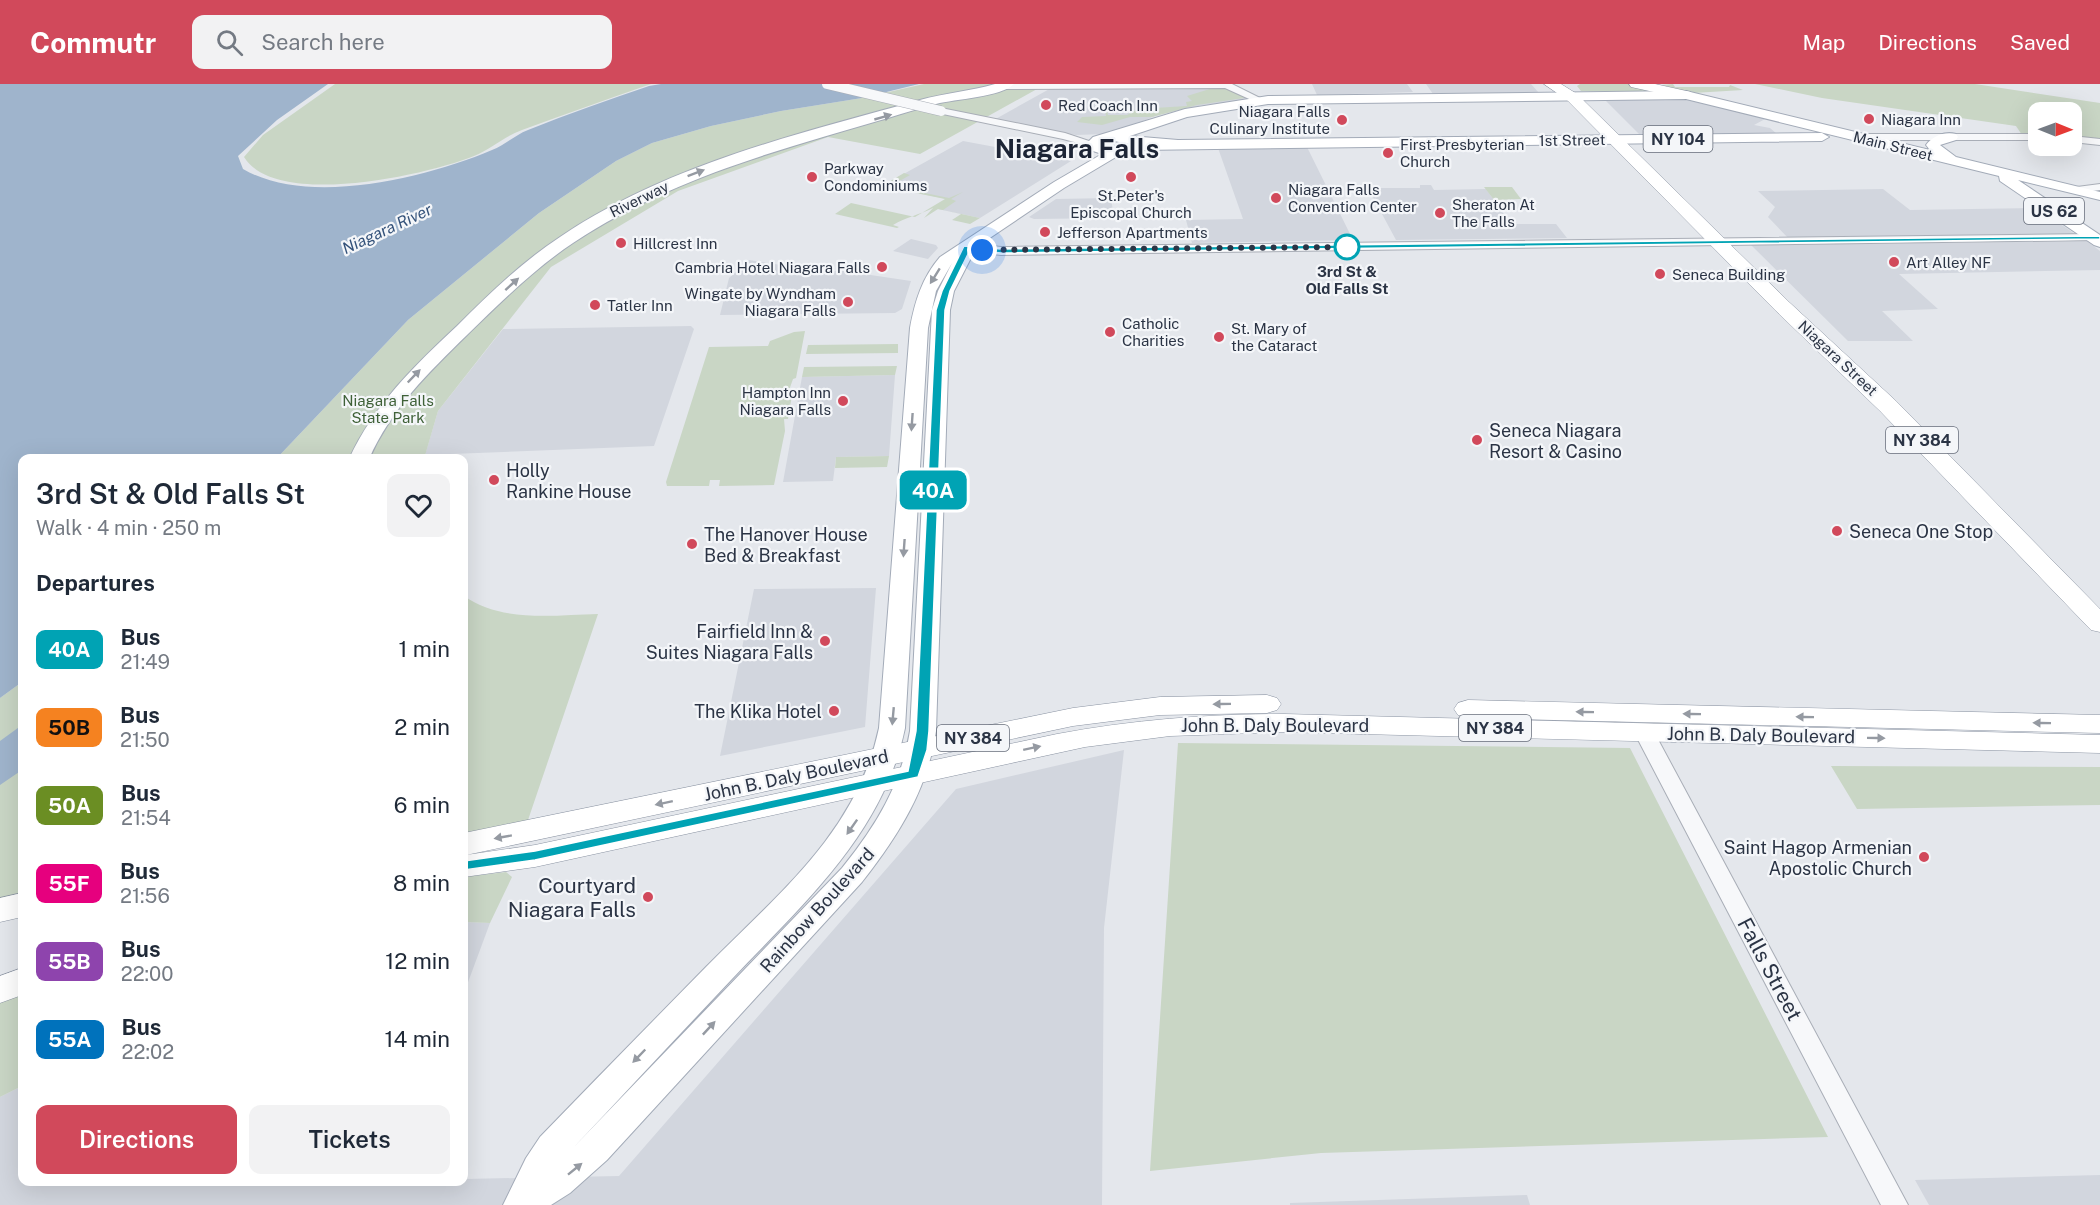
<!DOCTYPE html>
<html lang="en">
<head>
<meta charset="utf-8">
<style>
	:root { --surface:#fff; --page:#f2f2f3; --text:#1f2937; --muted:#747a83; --accent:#d1495b }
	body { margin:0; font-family:"Public Sans",sans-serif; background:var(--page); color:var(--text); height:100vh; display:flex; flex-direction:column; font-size:22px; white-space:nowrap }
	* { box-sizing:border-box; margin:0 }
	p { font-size:20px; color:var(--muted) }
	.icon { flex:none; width:33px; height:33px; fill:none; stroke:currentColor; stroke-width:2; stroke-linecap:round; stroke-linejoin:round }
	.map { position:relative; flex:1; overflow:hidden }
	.sheet { position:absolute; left:18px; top:370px; width:450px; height:732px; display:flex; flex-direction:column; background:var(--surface); border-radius:12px; box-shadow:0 6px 24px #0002 }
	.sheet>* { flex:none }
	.badge { padding:0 12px; border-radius:9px; font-size:21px; line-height:39px }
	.needle { width:39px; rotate:91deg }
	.controls { position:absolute; left:2028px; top:18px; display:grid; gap:12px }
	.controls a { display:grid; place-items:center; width:54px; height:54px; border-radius:12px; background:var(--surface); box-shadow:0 6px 24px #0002; font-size:30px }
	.you { position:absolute; width:30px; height:30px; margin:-15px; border:4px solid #fff; border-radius:50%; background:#1a73e8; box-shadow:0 0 0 9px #1a73e833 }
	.map>.badge { position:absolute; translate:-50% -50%; box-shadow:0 0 0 3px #fff }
	h2 { padding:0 18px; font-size:22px; line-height:54px }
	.round { display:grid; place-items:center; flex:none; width:63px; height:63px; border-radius:12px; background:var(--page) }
	.head { display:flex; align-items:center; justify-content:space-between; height:102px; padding:0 18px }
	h1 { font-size:28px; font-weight:600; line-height:45px }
	.primary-button { display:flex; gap:12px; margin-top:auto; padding:12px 18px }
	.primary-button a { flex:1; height:69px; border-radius:12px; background:var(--accent); color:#fff; font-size:24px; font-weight:600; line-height:69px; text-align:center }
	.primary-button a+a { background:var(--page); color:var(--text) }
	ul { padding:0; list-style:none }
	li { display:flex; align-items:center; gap:18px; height:78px; padding:0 18px }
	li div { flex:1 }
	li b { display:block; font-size:22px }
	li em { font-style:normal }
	li .badge { min-width:66px; font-weight:700; text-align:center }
	header { display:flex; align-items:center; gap:36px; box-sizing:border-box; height:84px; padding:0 30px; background:var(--accent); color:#fff }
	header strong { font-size:28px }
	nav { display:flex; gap:33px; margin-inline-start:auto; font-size:21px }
	.search { width:420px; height:54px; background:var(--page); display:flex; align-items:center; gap:15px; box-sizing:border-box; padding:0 21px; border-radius:12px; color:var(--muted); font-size:22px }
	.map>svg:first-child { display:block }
	.built { fill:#d2d6de }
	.green { fill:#c9d6c5 }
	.water { fill:#9fb4cc }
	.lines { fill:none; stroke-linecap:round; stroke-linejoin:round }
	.minor-casing { stroke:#a9aeb7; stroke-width:2 }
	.major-casing { stroke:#a3abb8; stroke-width:2 }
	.highway-casing { stroke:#8b94a3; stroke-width:1 }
	.minor { fill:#f7f8fa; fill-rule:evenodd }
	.major { fill:#fff; fill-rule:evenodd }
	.highway { fill:#fff; fill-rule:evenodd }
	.minor-bridge-casing { stroke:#a9aeb7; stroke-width:11; stroke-linecap:butt }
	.minor-bridge { stroke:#f7f8fa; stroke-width:10 }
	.oneway { fill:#959aa2 }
	.line { fill:#00a3b4; stroke:#fff; stroke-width:1.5 }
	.walk { stroke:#2b3445; stroke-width:6; stroke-dasharray:0 10.8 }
	.poi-dot { fill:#d1495b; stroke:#f4f6f9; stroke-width:2 }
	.stop-dot { fill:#fff; stroke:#00a3b4; stroke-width:3 }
	.labels { text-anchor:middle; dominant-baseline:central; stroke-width:4.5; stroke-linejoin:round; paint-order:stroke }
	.far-poi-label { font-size:15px; fill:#2b3445; stroke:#f4f6f9; text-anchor:start }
	.far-street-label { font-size:15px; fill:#2b3445; stroke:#f4f6f9 }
	.far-stop-label { font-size:15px; font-weight:bold; fill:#2b3445; stroke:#f4f6f9 }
	.far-park-label { font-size:15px; fill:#3f6138; stroke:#f4f6f9 }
	.shield { fill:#f4f6f9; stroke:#676e7b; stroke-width:1.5 }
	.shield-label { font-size:16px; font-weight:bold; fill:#2b3445 }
	.far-water-label { font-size:16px; font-style:italic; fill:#34527a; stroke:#f4f6f9 }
	.poi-label { font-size:18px; fill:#2b3445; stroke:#f4f6f9; text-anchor:start }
	.street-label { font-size:18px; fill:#2b3445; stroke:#f4f6f9 }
	.near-poi-label { font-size:21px; fill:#2b3445; stroke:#f4f6f9; text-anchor:end }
	.near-street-label { font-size:21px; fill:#2b3445; stroke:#f4f6f9 }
	.far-town-label { font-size:26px; font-weight:bold; fill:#1d2536; stroke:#f4f6f9 }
</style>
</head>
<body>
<header>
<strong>Commutr</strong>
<div class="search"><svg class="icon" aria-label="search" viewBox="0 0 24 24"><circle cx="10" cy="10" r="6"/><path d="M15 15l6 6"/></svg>Search here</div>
<nav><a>Map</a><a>Directions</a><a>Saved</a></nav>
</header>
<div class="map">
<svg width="2100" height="1121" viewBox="0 0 2100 1121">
	<rect width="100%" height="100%" fill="#e4e7ec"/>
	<!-- built -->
	<path class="built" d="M1312 0H1407L1413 8 1317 11Z
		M1426 0H1531L1539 9 1433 10Z
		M1229 2 1250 16 1203 21 1157 31 1125 45 1104 50 1076 51 992 37 1053 3Z
		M1604 15H1688L1767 34 1754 41 1770 44 1777 50 1640 51Z
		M963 57 1071 77 980 134 938 125 952 116 882 102Z
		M1307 63 1353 156 1192 159 1186 136 1243 135 1218 64Z
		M1420 101H1431L1434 106 1486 105 1511 140H1556L1567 154 1396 156 1368 104H1420Z
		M1883 105 1910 126 2037 124 2075 150 1788 154 1768 133 1775 123 1758 107Z
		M1111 114 1114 134 1034 135 1029 133 1056 115Z
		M911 155 936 161 938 164 928 175 893 167Z
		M2087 157 2100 167V186L1899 190 1938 225 1882 227 1913 257H1848L1751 161Z
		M749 176 831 189 837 186 911 197 902 225 895 229 720 231 729 194Z
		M691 242 694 245 654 362 425 371 438 327 503 245Z
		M895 291 889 372 836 373 833 397 783 398 802 293Z
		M876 504 865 643 720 672 754 505Z
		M1124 666 1104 844 1102 1121H0V1013L22 1002V1098H464V1095L619 1092 956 705Z
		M464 838 490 839 464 909Z
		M2100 1091V1121H1929L1915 1096Z
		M1527 1111 1530 1121H1290V1119Z"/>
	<!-- green -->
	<path class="green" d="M335 0H651C608 15 565 30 522 46 505 52 491 65 474 72 427 91 276 125 244 73L263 51Z
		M924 0H1046L920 70 828 53 678 107 551 183 438 327 424 375H276L408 236 539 129 616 77 652 59 711 42 781 27 862 14Z
		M1580 0H1631L1659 8 1581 7 1577 2Z
		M1673 0 1675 3H1729L1730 1 1743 6 1693 9 1662 1Z
		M1755 0H1975L2100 19V56L2072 54V28H2038V52L2022 51 2016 42 1822 14Z
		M1213 4H1227L1245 12 1244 14 1197 21 1152 33H1130L1102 41 1077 38 1082 33 1106 32 1104 22 1098 21H1109L1119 24 1107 27 1108 31H1127L1138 25 1187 22 1186 18 1192 17 1187 12Z
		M904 89 910 91 891 102 949 114 963 108 951 115 956 117 943 126 980 134 970 140 952 136 961 130 938 125 924 134 933 124C919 131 906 133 893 141L899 143 897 144 835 130 851 119 915 133 945 115 882 102Z
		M1484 103H1512L1521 115 1494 116Z
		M805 247 796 294 793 295 788 309 792 311 788 335H784L785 347 774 401 719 402 720 396H710L709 402H667L666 398 709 263 768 262 770 257 794 248Z
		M898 260V269L806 270 808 261Z
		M897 282 895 291 802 293 804 283Z
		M889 372 887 383 835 384 836 373Z
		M464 512C503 539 553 531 598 530L527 739 464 750Z
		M22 598V784L20 809 0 815V614Z
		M1178 659 1630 664 1828 1053 1321 1069 1150 1087Z
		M1831 682 2100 683V721L1857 725Z
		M506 788 512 793 490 839 464 838V793Z
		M22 909V1002L0 1013V918Z"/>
	<!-- water -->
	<path class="water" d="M0 0H328L277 36 238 72 243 85C308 123 426 94 492 66 505 61 515 51 528 46 568 30 608 16 649 2L661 0H919L862 14 781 27 711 42 652 59 616 77 539 129 408 236 276 375H22V598L0 614Z
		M22 641V686L0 701V657Z"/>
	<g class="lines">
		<!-- minor casing -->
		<g class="minor-casing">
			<path id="minor" d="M1001 0H1232L1266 17 1258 19 1225 4 996 5V1Z
				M941 24 1065 49 1098 60 1093 63 1063 55 938 29V25Z
				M2038 50V56H1858L1853 53 1858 50Z
				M2072 52 2100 55V61L2072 58Z
				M2100 100V106L2077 109 2071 106 2077 103Z
				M2093 150 2097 152V156L1001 171 967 167 961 163 967 159 1001 163Z
				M1644 642 1651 644 1654 648 1908 1121H1881L1634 648 1637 644Z"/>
		</g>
		<!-- major casing -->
		<g class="major-casing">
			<path id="major" d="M995 0H1014C1001 13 955 15 936 20 920 24 904 29 888 34 778 66 669 95 573 159 534 185 500 219 467 251 428 289 391 325 369 375H349C374 321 414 282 457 242 489 210 522 178 560 153 667 81 797 50 920 16 945 9 971 7 995 0Z
				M1686 7 1930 66 1926 61C1932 52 1945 47 1956 50L1958 53 1956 56 1940 61 1956 73 2100 108V116L2018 96 2100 151V163L2094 161 2000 97 1999 92 1686 15 1268 20 1187 33 1130 52 1178 56 1822 49 1829 53 1822 57 1139 66 1121 70 1064 104 966 170 971 174 954 207 950 226 936 647C928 705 898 752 862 798L607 1076 570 1109 551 1121H503L526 1074 540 1053C595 996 650 940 706 883 777 811 857 748 879 644L910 244C915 217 922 194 940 173L1054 98 1102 70 1093 67 1086 60 1093 53 1185 25 1268 12ZM1109 56 1129 60 1110 63 1101 60ZM952 179 938 207 932 226 910 647C901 701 876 742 842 784L571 1066C625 1009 678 952 731 896 802 821 884 749 905 644L928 244 936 207Z"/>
		</g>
		<!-- highway casing -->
		<g class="highway-casing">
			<path id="highway" d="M1544 0H1561L1577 10 1789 218 1896 317 2100 525V548L2091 546 1880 327 1775 226 1567 16Z
				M1629 0H1655L1691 8 1693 11 1686 15 1631 3Z
				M1267 611 1277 614 1281 620 1277 626 1267 629 1160 631 1073 642 466 771 535 761 1057 650C1132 636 1207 630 1284 630L2100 651V669L1284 648 1170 652 1085 663 535 783 464 793V749L1073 624 1160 613Z
				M1468 616 2100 631V649L1468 634 1458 631 1454 625 1458 619Z
				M22 809V833L0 838V814Z
				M22 884V911L0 919V892Z"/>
		</g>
		<!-- minor -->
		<use href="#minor" class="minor"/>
		<!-- major -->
		<use href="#major" class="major"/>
		<!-- highway -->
		<use href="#highway" class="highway"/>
		<!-- minor-bridge casing -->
		<g class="minor-bridge-casing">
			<path id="minor-bridge" d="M827 0 941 27"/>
		</g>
		<!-- minor-bridge -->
		<use href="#minor-bridge" class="minor-bridge"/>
	</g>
	<!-- one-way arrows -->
	<defs><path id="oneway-solid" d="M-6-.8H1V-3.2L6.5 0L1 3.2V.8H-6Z" transform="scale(1.5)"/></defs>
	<g class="oneway">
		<use href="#oneway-solid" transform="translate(883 33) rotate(-16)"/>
		<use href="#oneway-solid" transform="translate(696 89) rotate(-21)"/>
		<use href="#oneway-solid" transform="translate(935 192) rotate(122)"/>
		<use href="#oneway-solid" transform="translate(512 200) rotate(-42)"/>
		<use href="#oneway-solid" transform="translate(414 292) rotate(-46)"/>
		<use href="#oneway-solid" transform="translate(912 338) rotate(94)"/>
		<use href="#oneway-solid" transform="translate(904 464) rotate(94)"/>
		<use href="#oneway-solid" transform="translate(1222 620) rotate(179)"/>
		<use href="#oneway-solid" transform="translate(1585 628) rotate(-179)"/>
		<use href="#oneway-solid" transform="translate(1692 630) rotate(-179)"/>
		<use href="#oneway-solid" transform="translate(893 632) rotate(95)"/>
		<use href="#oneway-solid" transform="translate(1805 633) rotate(-179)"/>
		<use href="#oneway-solid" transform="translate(2042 639) rotate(-179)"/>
		<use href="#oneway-solid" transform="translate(1876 654) rotate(1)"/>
		<use href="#oneway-solid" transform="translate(1032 664) rotate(-12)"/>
		<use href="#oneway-solid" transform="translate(664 719) rotate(168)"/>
		<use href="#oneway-solid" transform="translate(852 743) rotate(125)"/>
		<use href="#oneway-solid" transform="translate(503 753) rotate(170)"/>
		<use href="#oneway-solid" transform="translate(709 944) rotate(-47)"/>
		<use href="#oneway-solid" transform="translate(639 972) rotate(134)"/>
		<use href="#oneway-solid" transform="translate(575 1085) rotate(-39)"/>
	</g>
	<!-- line -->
	<path class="line" d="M2100 152V155L1001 169 970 166 950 207 945 226 929 647 927 666 918 693 535 776 464 786 457 782 464 777 535 767 908 687 916 647 936 226 942 207 964 162 1001 165Z"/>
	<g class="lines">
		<!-- walk -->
		<path class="walk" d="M982 166 1347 163"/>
	</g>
	<!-- markers -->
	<g class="poi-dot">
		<circle cx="1046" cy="21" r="6"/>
		<circle cx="1869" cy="35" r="6"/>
		<circle cx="1342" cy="36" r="6"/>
		<circle cx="1388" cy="69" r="6"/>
		<circle cx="812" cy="93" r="6"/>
		<circle cx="1131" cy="93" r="6"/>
		<circle cx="1276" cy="114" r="6"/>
		<circle cx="1440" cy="129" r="6"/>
		<circle cx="1045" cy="148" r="6"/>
		<circle cx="621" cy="159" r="6"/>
		<circle cx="1894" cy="178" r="6"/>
		<circle cx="882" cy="183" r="6"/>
		<circle cx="1660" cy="190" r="6"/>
		<circle cx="848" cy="218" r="6"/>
		<circle cx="595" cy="221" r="6"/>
		<circle cx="1110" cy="248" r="6"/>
		<circle cx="1219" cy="253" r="6"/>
		<circle cx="843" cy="317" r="6"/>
		<circle cx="1477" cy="356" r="6"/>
		<circle cx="494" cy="396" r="6"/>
		<circle cx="1837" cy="447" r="6"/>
		<circle cx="692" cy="460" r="6"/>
		<circle cx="825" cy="557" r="6"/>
		<circle cx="834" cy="627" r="6"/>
		<circle cx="1924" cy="773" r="6"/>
		<circle cx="648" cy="813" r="6"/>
	</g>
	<circle class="stop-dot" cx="1347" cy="163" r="12"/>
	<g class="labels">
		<!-- far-poi labels -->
		<g class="far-poi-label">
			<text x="1058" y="21">Red Coach Inn</text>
			<text x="1330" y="27" text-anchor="end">Niagara Falls<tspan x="1330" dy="17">Culinary Institute</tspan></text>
			<text x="1881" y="35">Niagara Inn</text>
			<text x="1400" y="60">First Presbyterian<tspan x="1400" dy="17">Church</tspan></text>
			<text x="824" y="84">Parkway<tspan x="824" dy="17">Condominiums</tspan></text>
			<text x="1288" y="105">Niagara Falls<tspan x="1288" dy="17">Convention Center</tspan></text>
			<text x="1131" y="111" text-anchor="middle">St.Peter's<tspan x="1131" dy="17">Episcopal Church</tspan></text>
			<text x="1452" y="120">Sheraton At<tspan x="1452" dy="17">The Falls</tspan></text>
			<text x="1057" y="148">Jefferson Apartments</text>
			<text x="633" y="159">Hillcrest Inn</text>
			<text x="1906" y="178">Art Alley NF</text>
			<text x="870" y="183" text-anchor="end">Cambria Hotel Niagara Falls</text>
			<text x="1672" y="190">Seneca Building</text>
			<text x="836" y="209" text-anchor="end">Wingate by Wyndham<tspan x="836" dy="17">Niagara Falls</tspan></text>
			<text x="607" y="221">Tatler Inn</text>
			<text x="1122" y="239">Catholic<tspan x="1122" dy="17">Charities</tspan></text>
			<text x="1231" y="244">St. Mary of<tspan x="1231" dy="17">the Cataract</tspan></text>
			<text x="831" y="308" text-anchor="end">Hampton Inn<tspan x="831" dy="17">Niagara Falls</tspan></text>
		</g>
		<!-- far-street labels -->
		<g class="far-street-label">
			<text transform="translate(1572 56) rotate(-1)">1st Street</text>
			<text transform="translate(1893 62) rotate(14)">Main Street</text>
			<text transform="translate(639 115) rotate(-26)">Riverway</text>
			<text transform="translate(1838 274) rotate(43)">Niagara Street</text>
		</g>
		<!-- far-stop labels -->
		<g class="far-stop-label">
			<text x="1347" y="187">3rd St &amp;<tspan x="1347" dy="17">Old Falls St</tspan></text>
		</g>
		<!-- far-park labels -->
		<g class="far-park-label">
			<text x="388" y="316">Niagara Falls<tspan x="388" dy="17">State Park</tspan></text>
		</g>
		<!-- shield labels -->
		<g class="shield">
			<rect x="1643.5" y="42" width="69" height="26" rx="4.5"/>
			<rect x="2024" y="114" width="60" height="26" rx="4.5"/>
			<rect x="1886" y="343" width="72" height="26" rx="4.5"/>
			<rect x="1459" y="631" width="72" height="26" rx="4.5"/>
			<rect x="937" y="641" width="72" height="26" rx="4.5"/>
		</g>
		<g class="shield-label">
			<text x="1678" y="55">NY 104</text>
			<text x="2054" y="127">US 62</text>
			<text x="1922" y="356">NY 384</text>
			<text x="1495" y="644">NY 384</text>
			<text x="973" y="654">NY 384</text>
		</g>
		<!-- far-water labels -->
		<g class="far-water-label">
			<text transform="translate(387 145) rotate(-25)">Niagara River</text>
		</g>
		<!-- poi labels -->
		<g class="poi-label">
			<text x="1489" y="346">Seneca Niagara<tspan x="1489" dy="21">Resort &amp; Casino</tspan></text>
			<text x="506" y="386">Holly<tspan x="506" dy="21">Rankine House</tspan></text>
			<text x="1849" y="447">Seneca One Stop</text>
			<text x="704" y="450">The Hanover House<tspan x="704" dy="21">Bed &amp; Breakfast</tspan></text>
			<text x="813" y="547" text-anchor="end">Fairfield Inn &amp;<tspan x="813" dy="21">Suites Niagara Falls</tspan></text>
			<text x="822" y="627" text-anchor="end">The Klika Hotel</text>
			<text x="1912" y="763" text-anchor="end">Saint Hagop Armenian<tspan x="1912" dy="21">Apostolic Church</tspan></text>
		</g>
		<!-- street labels -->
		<g class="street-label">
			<text x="1275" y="641">John B. Daly Boulevard</text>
			<text transform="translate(1761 651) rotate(1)">John B. Daly Boulevard</text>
			<text transform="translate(796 691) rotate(-12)">John B. Daly Boulevard</text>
			<text transform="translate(817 826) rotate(-48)">Rainbow Boulevard</text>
		</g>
		<!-- near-poi labels -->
		<g class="near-poi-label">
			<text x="636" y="801">Courtyard<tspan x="636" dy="24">Niagara Falls</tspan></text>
		</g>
		<!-- near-street labels -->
		<g class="near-street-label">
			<text transform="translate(1770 885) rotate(62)">Falls Street</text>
		</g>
		<!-- far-town labels -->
		<g class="far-town-label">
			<text x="1077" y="64">Niagara Falls</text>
		</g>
	</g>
</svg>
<div class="controls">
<a><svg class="needle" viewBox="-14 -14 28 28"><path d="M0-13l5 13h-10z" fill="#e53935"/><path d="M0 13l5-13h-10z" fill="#747a83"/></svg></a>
</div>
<div class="you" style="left:982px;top:166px"></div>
<b class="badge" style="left:933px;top:406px;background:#00a3b4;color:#fff">40A</b>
<section class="sheet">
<div class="head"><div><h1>3rd St &amp; Old Falls St</h1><p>Walk · 4 min · 250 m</p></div><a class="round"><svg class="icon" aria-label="heart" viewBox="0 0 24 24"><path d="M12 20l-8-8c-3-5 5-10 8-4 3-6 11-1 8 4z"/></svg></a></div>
<h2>Departures</h2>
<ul>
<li><span class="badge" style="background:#00a3b4;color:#fff">40A</span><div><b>Bus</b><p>21:49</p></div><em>1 min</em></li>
<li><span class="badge" style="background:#f58220;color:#111">50B</span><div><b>Bus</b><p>21:50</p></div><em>2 min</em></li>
<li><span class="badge" style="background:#6b8e23;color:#fff">50A</span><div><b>Bus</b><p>21:54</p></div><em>6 min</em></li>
<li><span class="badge" style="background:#e6007e;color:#fff">55F</span><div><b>Bus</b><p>21:56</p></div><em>8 min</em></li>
<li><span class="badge" style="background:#8e44ad;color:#fff">55B</span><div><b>Bus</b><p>22:00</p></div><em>12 min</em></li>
<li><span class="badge" style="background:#0072bc;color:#fff">55A</span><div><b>Bus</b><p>22:02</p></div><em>14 min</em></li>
</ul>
<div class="primary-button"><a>Directions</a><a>Tickets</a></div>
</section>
</div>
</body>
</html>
